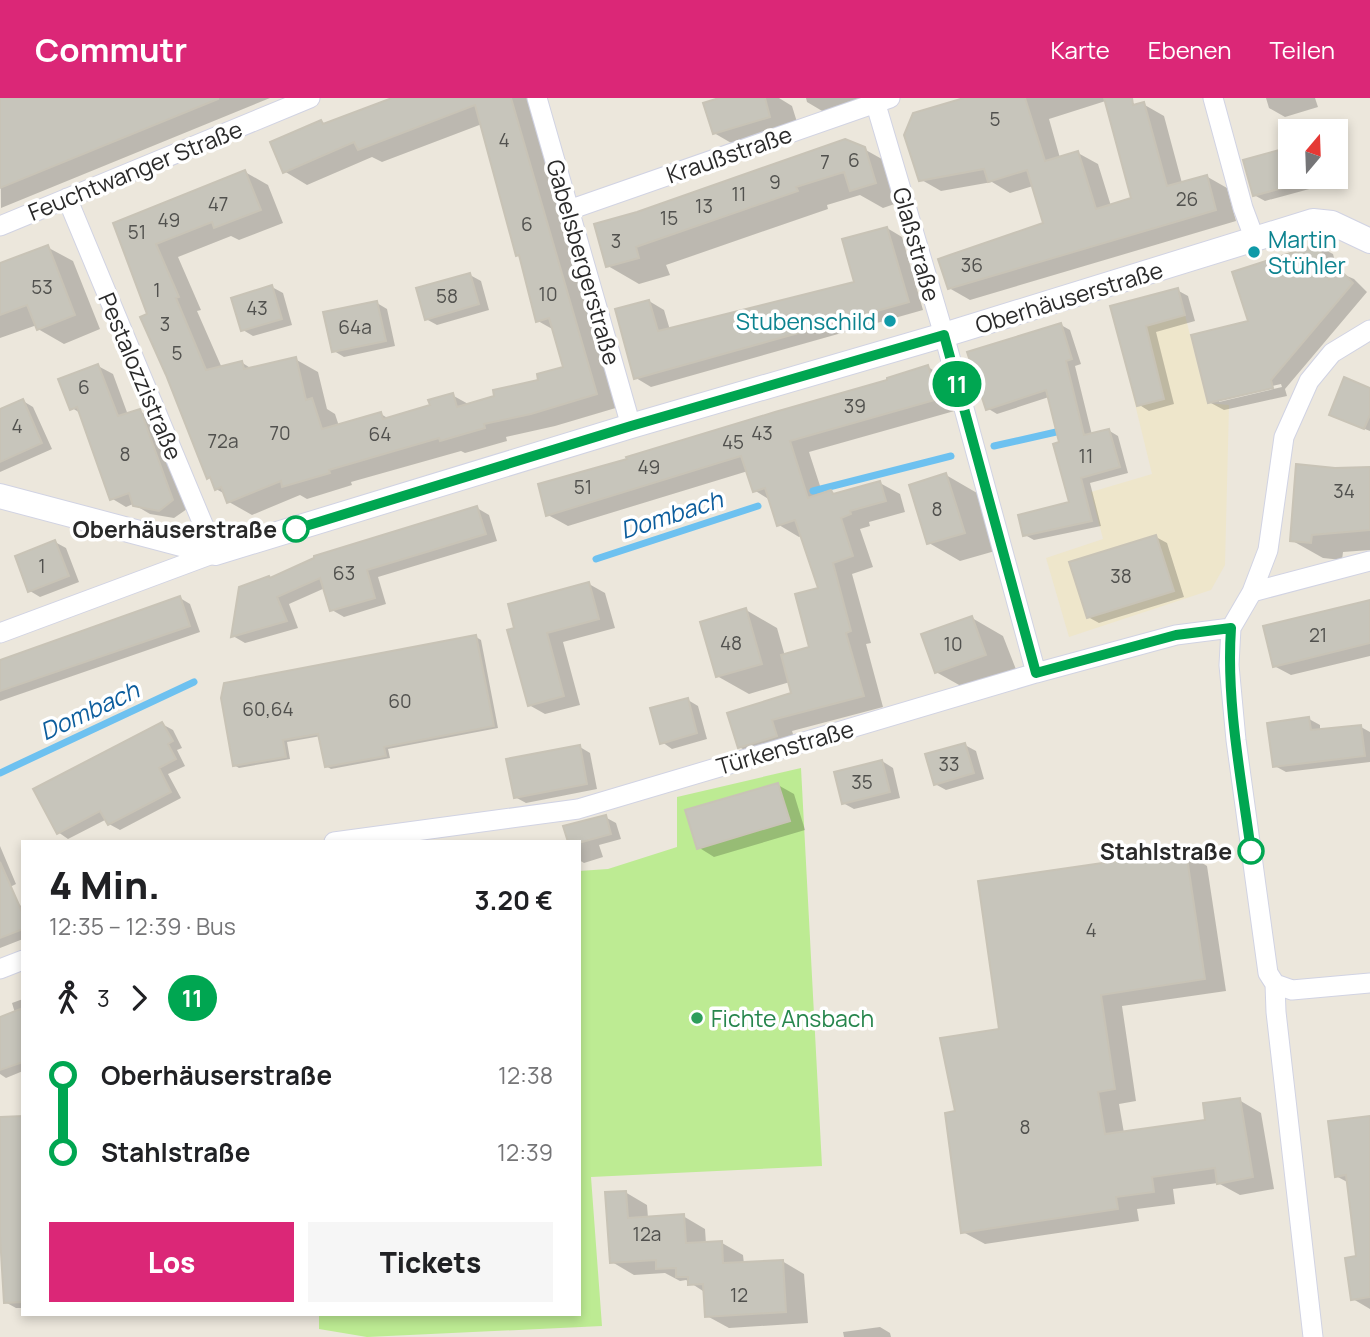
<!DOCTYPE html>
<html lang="de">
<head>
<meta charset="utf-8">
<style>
	:root { --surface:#fff; --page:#f6f6f6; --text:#202124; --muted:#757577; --accent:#db2777 }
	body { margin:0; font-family:Manrope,sans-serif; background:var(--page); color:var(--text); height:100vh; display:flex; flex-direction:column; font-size:26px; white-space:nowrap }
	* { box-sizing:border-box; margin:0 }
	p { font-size:23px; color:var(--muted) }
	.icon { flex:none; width:38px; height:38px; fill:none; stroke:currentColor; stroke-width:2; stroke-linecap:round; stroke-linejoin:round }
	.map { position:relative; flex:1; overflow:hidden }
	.side { position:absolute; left:21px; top:742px; width:560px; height:476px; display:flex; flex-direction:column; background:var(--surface); border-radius:0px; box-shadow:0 4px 10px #0003 }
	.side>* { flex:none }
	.badge { padding:0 14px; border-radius:23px; font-size:24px; line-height:46px }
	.needle { width:46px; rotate:19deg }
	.fabs { position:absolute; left:1278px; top:21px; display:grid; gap:14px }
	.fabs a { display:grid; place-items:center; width:70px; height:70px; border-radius:0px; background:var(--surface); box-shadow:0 4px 10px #0003; font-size:35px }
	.map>.badge { position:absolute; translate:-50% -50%; box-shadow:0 0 0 4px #fff }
	.legs { display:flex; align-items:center; gap:10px; height:77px; padding:0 28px; font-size:23px }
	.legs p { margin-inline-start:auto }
	.overview { display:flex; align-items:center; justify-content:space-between; height:119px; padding:0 28px }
	h1 { font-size:38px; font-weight:800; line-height:52px }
	.cta { display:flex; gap:14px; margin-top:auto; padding:14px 28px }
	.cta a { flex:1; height:80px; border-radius:0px; background:var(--accent); color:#fff; font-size:28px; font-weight:800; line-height:80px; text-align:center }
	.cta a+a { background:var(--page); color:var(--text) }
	ul { padding:0 28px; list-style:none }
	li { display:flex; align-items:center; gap:24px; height:77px; font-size:26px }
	li i { display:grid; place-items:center; width:10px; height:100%; margin:0 9px; background:currentColor }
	li i::after { content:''; width:18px; height:18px; margin:-9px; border:5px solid; border-radius:50%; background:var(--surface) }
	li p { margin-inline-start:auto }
	li:first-child i { background:linear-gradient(#0000 50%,currentColor 0) }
	li:last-child i { background:linear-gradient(currentColor 50%,#0000 0) }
	header { display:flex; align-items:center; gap:42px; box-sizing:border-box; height:98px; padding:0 35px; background:var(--accent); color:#fff }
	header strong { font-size:33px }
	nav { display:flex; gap:38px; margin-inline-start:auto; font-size:24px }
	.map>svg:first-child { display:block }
	.education { fill:#eee6cb }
	.pitch { fill:#bdeb93 }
	.shadow { fill:#0003; fill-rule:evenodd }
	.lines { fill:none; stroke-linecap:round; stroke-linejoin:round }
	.stream { stroke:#6dc1f0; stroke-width:7 }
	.building { fill:#c7c5bb; stroke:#c8c3b6; stroke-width:2 }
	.minor-casing { stroke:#d1d3e3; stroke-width:21 }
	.tertiary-casing { stroke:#d1d3e3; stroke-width:26 }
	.minor { stroke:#fff; stroke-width:19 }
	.tertiary { stroke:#fff; stroke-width:24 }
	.line-1-casing { stroke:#fff; stroke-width:16 }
	.line-1 { stroke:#00a651; stroke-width:10 }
	.culture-dot { fill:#0f9aa8; stroke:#fff; stroke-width:2.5 }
	.stop-1-dot { fill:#fff; stroke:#00a651; stroke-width:3.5 }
	.leisure-dot { fill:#2e9e5b; stroke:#fff; stroke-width:2.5 }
	.labels { text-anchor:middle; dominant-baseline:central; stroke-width:7; stroke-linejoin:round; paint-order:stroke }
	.number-label { font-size:19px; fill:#51514e }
	.street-label { font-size:23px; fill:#2a2a2a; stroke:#fff }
	.culture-label { font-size:23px; fill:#0d838f; stroke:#fff; text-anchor:start }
	.stop-label { font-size:23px; font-weight:bold; fill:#2a2a2a; stroke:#fff; text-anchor:end }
	.leisure-label { font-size:23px; fill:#27864d; stroke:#fff; text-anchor:start }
	.water-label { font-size:24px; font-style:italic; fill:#0c5d9d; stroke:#fff }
</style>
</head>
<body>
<header>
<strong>Commutr</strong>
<nav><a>Karte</a><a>Ebenen</a><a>Teilen</a></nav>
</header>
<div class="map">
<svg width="1370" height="1239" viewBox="0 0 1370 1239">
	<rect width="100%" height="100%" fill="#ece7dc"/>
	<!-- education -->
	<path class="education" d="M1185 217 1207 305 1229 307 1225 467 1211 492 1069 539 1046 460 1103 441 1091 394 1152 376 1118 236Z"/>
	<!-- pitch -->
	<path class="pitch" d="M801 670 822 1068 591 1079 602 1228 367 1239 319 1231V1216H579V773L608 771 677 749V699Z"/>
	<!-- shadow -->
	<path class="shadow" d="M0 0H270L1 110Z
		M397 0H536L619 309 555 328 506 339 507 343 465 355 461 353 351 384 352 387 307 401 300 397 252 417 229 404 225 396 216 391 213 382 208 379 115 126 245 74 268 87 283 125 239 142 231 138 178 159 201 212 197 213 222 270 241 264 252 271 295 261 318 274 327 311 335 316 339 328 381 316 389 321 432 309 452 297 470 307 540 283 566 270 554 232 538 223 521 159 518 157 482 26 382 64 372 59 307 87 284 73 321 24 326 27Z
		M725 0H779L792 8 801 37 745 53 714 35Z
		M806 0H869L839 23 807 4Z
		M971 0H1115L1049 21 1060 60 1078 55 1098 66 1111 108 1134 101 1143 6 1164 18 1182 85 1206 78 1227 90 1236 123 970 202 949 190 1045 126 1033 88 1010 95 992 84 941 93 920 81Z
		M1266 0H1315L1318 9 1285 19 1269 10Z
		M864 51 896 69 906 102 883 110 860 97 827 107 828 111 666 167 670 177 639 186 608 168 596 127Z
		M1290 79H1310L1313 90 1265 103 1254 97Z
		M887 130 902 139 923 212 651 289 636 280 649 203 664 212 670 232 856 185Z
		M1318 148 1333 156 1338 174 1354 181 1367 194 1285 291 1287 298 1224 312 1209 304 1251 224ZM1281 286 1282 289 1219 304V300Z
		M47 149 73 163 100 231 64 246 38 231 37 227 0 240V167Z
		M470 177 481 183 489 212 437 227 426 221Z
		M272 189 283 195 292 227 253 238 243 232Z
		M1177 192 1188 198 1195 223 1156 234 1174 306 1149 313 1138 306 1113 210Z
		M377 205 387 211 395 248 344 259 334 253Z
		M1061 227 1070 232 1081 266 1075 268 1092 337 1108 332 1118 338 1128 375 1090 385 1101 428 1034 442 1025 437 1072 406 1061 346 1049 299 997 316 987 310Z
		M98 268 113 276 128 317 139 313 154 321 187 411 174 420 150 416 133 406 126 409 111 400 82 316 72 310Z
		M928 269 948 281 958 312 809 354 823 397 831 394 836 397 880 385 900 396 905 414 869 424 870 428 860 431 873 469 852 476 871 545 866 546 883 609 792 633 797 649 760 660 739 649 793 597 790 584 749 596 717 578 746 512 777 530 785 558 811 551 820 491 802 438 799 439 779 427 770 402 754 392 748 373 568 428 548 417Z
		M1370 292V333L1342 322Z
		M23 303 33 309 52 351 0 374V313Z
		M1334 371H1370V452L1343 454 1342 462 1323 460 1291 442Z
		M946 377 977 395 995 453 960 463 929 445Z
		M477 410 489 417 497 443 378 479 386 506 344 519 332 512 325 490 289 506 298 530 245 545 233 538 241 490Z
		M1156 439 1167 445 1184 499 1099 525 1088 519Z
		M55 444 66 450 79 484 40 499 30 493Z
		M589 486 605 495 615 530 563 544 580 607 545 616 529 607 509 533Z
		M180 500 190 506 200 534 0 603V563Z
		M1370 506V558L1291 577 1274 568Z
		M972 520 1003 538 1017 574 968 592 936 574Z
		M476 539 481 542 498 630 388 651 390 660 331 671 326 668 321 638 287 644 290 661 239 670 234 667Z
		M688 602 698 608 707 641 672 651 662 644Z
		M1309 621 1320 627V633L1361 629 1370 634V664L1286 674 1275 668Z
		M162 626 173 632 182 650 177 652 185 668 168 676 181 700 120 732 109 726 107 721 68 741 58 734Z
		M965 647 976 653 984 681 946 692 935 686Z
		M580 649 590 655 597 691 526 705 515 699Z
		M882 663 893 670 900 700 854 711 843 705Z
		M778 687 794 696 805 732 714 759 698 749Z
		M605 719 616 725 621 741 599 747 603 759 584 765 579 762V744Z
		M0 748 16 786 4 792 23 810V841L0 850Z
		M1186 755 1207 768 1226 893 1122 908 1136 1003 1119 1006 1124 1035 1206 1023 1239 1002 1261 1015 1274 1091 1240 1097 1218 1085 1173 1091 1175 1106 1137 1111 1139 1123 985 1146 963 1134 957 1014 1001 933Z
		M23 901V973L6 980 0 976V921L15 915 12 905Z
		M23 1020V1210H16L5 1204 0 1105V1021Z
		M1370 1020V1211L1353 1201 1358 1160 1349 1085 1336 1078Z
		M625 1094 647 1107 648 1120 683 1118 705 1131 706 1146 722 1145 743 1157 744 1166 782 1163 804 1176 808 1225 729 1230 707 1218 706 1195 686 1182 680 1183 665 1175 634 1177 612 1164Z
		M880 1229 890 1235 891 1239H844L843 1234Z"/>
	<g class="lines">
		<!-- stream -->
		<path class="stream" d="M994 348 1065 332
			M813 393 951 358
			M596 461 758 408
			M0 675 194 584"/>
	</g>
	<!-- building -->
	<path class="building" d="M0 0H218V1L0 90Z
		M392 0H511L597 296 531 316 484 326 485 330 440 343 439 340 329 372 330 375 282 389 281 383 227 405 221 389 215 392 210 379 207 381 166 277 140 219 147 216 113 125 245 72 261 112 214 130 212 124 156 146 179 199 176 200 206 272 242 263 244 271 296 259 306 302 312 300 322 331 381 314 383 321 430 307 428 302 453 295 457 309 494 298 493 292 538 282 537 276 563 269 549 220 536 224 519 157 516 158 475 7 358 52 354 44 283 75 270 44 321 22 323 26Z
		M719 0H765L770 19 713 36 703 5Z
		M964 0H1025L1045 63 1078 53 1096 111 1131 100 1104 0H1132L1133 7 1144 4 1167 88 1207 77 1216 112 948 191 938 161 1043 125 1027 72 988 84 984 71 919 83 904 37 913 15Z
		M845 41 865 49 876 85 850 93 844 74 796 89 798 93 636 149 639 160 606 169 594 126 637 114Z
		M1290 49V88L1253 98 1243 62Z
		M887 129 909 204 634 281 615 211 649 202 658 233 854 184 842 141Z
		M1318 146 1329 181 1339 171 1353 185 1271 282 1273 290 1208 305 1191 237 1248 223 1232 174Z
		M48 147 75 217 37 232 27 207 0 217V165Z
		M470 175 479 206 425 222 416 190Z
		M272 187 282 221 241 233 231 200Z
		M1178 190 1185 217 1146 228 1164 301 1137 308 1110 208Z
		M377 203 386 243 332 254 323 214Z
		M1061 225 1072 261 1066 263 1084 337 1109 331 1120 369 1081 380 1092 423 1023 438 1018 417 1069 404 1053 346 1059 344 1046 292 986 312 967 254Z
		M98 266 118 318 140 311 173 402 159 413 133 408 129 395 110 402 77 309 70 312 58 281Z
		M928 267 938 301 790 343 808 400 831 392 833 396 880 383 886 403 850 413 851 416 841 420 853 458 833 465 851 533 846 535 864 598 772 622 777 638 738 650 727 615 791 595 781 557 809 549 795 496 818 490 795 422 777 428 765 390 753 394 741 358 546 418 538 386 627 361 626 359 775 314 887 282V280Z
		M1344 279 1370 290V317L1364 331 1329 317Z
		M23 301 42 345 0 364V311Z
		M1296 366 1335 370 1370 369V432L1312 437 1311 445 1290 443Z
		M946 375 965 435 927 446 909 387Z
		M477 408 486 436 367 472 375 500 330 513 320 480 277 499 287 523 231 539 239 489 269 478 270 480 314 460V458Z
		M1156 437 1174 493 1087 520 1069 464Z
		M55 442 69 478 28 494 15 458Z
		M589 484 599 521 547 535 564 598 528 608 507 532 514 530 508 506Z
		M180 498 190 528 0 593V562Z
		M1370 502V545L1273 569 1263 528Z
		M746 510 762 566 716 579 700 524Z
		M972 518 986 557 935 575 921 536Z
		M476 537 494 628 384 649 386 658 325 669 318 636 283 642 286 659 233 668 221 600 224 585Z
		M688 600 697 635 660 646 650 610Z
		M1309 619 1311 632 1361 627 1365 658 1273 669 1267 625Z
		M162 624 173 643 168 646 176 661 159 670 171 694 108 727 100 713 57 736 33 691Z
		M965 645 974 675 934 687 925 656Z
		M580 647 587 686 514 700 506 661Z
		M882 662 890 694 842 706 834 674Z
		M778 685 790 723 697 751 685 712Z
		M606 717 611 736 582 744H568L563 728Z
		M1186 753 1205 881 1101 897 1115 991 1098 994 1105 1036 1205 1022 1203 1005 1240 1000 1253 1079 1217 1086 1215 1070 1152 1079 1154 1094 1116 1099 1118 1111 961 1135 945 1015 955 1013 940 940 999 931 978 783Z
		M0 764 23 816V831L0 840Z
		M23 910V964L0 972V919Z
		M23 1018V1204L4 1205 0 1138V1019Z
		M1370 1018V1199L1351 1202 1345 1160 1356 1158 1346 1077 1335 1079 1328 1023Z
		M626 1093 628 1120 684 1116 686 1145 722 1143 723 1165 783 1162 786 1214 705 1219 703 1186 688 1187V1179H676V1170L656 1171V1162L610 1165 605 1094Z"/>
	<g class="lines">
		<!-- minor casing -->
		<g class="minor-casing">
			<path id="minor" d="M537 0 631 328
				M874 0 944 237 1036 575
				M1213 0 1243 110 1255 142
				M569 112 890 0
				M0 128 310 0
				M1252 494 1370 463
				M0 535 215 455 67 100
				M334 744 578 711 1036 575 1176 537 1231 530
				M0 871 23 862
				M1275 886 1292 892 1370 885
				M1313 1239 1276 914 1275 886 1268 875 1236 642 1229 567 1231 530 1252 494 1268 452 1284 339 1309 283 1332 255 1370 232"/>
		</g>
		<!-- tertiary casing -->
		<g class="tertiary-casing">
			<path id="tertiary" d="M0 398 215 455 631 328 944 237 1313 123 1332 125 1370 143"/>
		</g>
		<!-- minor -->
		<use href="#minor" class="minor"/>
		<!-- tertiary -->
		<use href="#tertiary" class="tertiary"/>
	</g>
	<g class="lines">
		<!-- line-1 casing -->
		<g class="line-1-casing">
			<path id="line-1" d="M296 431 631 328 944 237 1036 575 1176 537 1231 530C1226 604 1241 679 1251 753"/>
		</g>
		<!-- line-1 -->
		<use href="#line-1" class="line-1"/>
	</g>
	<!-- markers -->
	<g class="culture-dot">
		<circle cx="1254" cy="154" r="7"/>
		<circle cx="890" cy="223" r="7"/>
	</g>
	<g class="stop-1-dot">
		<circle cx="296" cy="431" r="12"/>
		<circle cx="1251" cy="753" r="12"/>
	</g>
	<circle class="leisure-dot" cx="697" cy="920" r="7"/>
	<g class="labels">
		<!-- number labels -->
		<g class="number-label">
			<text x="995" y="21">5</text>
			<text x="504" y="42">4</text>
			<text x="854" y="62">6</text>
			<text x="825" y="64">7</text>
			<text x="775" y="84">9</text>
			<text x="739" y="96">11</text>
			<text x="1187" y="101">26</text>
			<text x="218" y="106">47</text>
			<text x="704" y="108">13</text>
			<text x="669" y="120">15</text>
			<text x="169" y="122">49</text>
			<text x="527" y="126">6</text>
			<text x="137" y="134">51</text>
			<text x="616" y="143">3</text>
			<text x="972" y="167">36</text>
			<text x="42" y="189">53</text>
			<text x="157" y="192">1</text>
			<text x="548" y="196">10</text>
			<text x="447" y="198">58</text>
			<text x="257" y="210">43</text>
			<text x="165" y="226">3</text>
			<text x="355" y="229">64a</text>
			<text x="177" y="255">5</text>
			<text x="84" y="289">6</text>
			<text x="855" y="308">39</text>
			<text x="17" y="328">4</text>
			<text x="280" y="335">70</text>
			<text x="762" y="335">43</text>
			<text x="380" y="336">64</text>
			<text x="223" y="343">72a</text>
			<text x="733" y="344">45</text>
			<text x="125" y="356">8</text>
			<text x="1086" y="358">11</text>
			<text x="649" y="369">49</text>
			<text x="583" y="389">51</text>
			<text x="1344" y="393">34</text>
			<text x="937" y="411">8</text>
			<text x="42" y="468">1</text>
			<text x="344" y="475">63</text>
			<text x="1121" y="478">38</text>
			<text x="1318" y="537">21</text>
			<text x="731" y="545">48</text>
			<text x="953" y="546">10</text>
			<text x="400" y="603">60</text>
			<text x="268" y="611">60,64</text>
			<text x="949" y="666">33</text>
			<text x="862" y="684">35</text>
			<text x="1091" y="832">4</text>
			<text x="1025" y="1029">8</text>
			<text x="647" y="1136">12a</text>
			<text x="739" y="1197">12</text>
		</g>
		<!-- street labels -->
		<g class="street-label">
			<text transform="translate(729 56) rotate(-19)">Kraußstraße</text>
			<text transform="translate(135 72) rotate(-22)">Feuchtwanger Straße</text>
			<text transform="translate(917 146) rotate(74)">Glaßstraße</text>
			<text transform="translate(584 164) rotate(74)">Gabelsbergerstraße</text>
			<text transform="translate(1069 199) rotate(-17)">Oberhäuserstraße</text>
			<text transform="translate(141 278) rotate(67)">Pestalozzistraße</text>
			<text transform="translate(785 649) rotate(-16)">Türkenstraße</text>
		</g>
		<!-- culture labels -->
		<g class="culture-label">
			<text x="1268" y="141">Martin<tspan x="1268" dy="26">Stühler</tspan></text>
			<text x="876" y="223" text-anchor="end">Stubenschild</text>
		</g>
		<!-- stop labels -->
		<g class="stop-label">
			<text x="277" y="431">Oberhäuserstraße</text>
			<text x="1232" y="753">Stahlstraße</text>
		</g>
		<!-- leisure labels -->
		<g class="leisure-label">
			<text x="711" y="920">Fichte Ansbach</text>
		</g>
		<!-- water labels -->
		<g class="water-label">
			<text transform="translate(671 416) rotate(-18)">Dombach</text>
			<text transform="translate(89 612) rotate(-25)">Dombach</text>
		</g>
	</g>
</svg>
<div class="fabs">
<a><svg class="needle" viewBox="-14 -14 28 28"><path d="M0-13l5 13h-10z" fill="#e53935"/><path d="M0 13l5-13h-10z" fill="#757577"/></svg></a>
</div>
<b class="badge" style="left:957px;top:286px;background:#00a651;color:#fff">11</b>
<section class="side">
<div class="overview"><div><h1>4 Min.</h1><p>12:35 – 12:39 · Bus</p></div><b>3.20 €</b></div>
<div class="legs"><svg class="icon" aria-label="walk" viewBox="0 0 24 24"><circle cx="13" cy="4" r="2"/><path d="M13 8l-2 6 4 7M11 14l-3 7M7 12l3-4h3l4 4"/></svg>3<svg class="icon" aria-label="forward" viewBox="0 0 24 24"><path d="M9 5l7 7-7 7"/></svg><b class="badge" style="background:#00a651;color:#fff">11</b></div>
<ul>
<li><i style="color:#00a651"></i><b>Oberhäuserstraße</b><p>12:38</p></li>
<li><i style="color:#00a651"></i><b>Stahlstraße</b><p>12:39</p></li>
</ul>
<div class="cta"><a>Los</a><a>Tickets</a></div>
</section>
</div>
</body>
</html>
